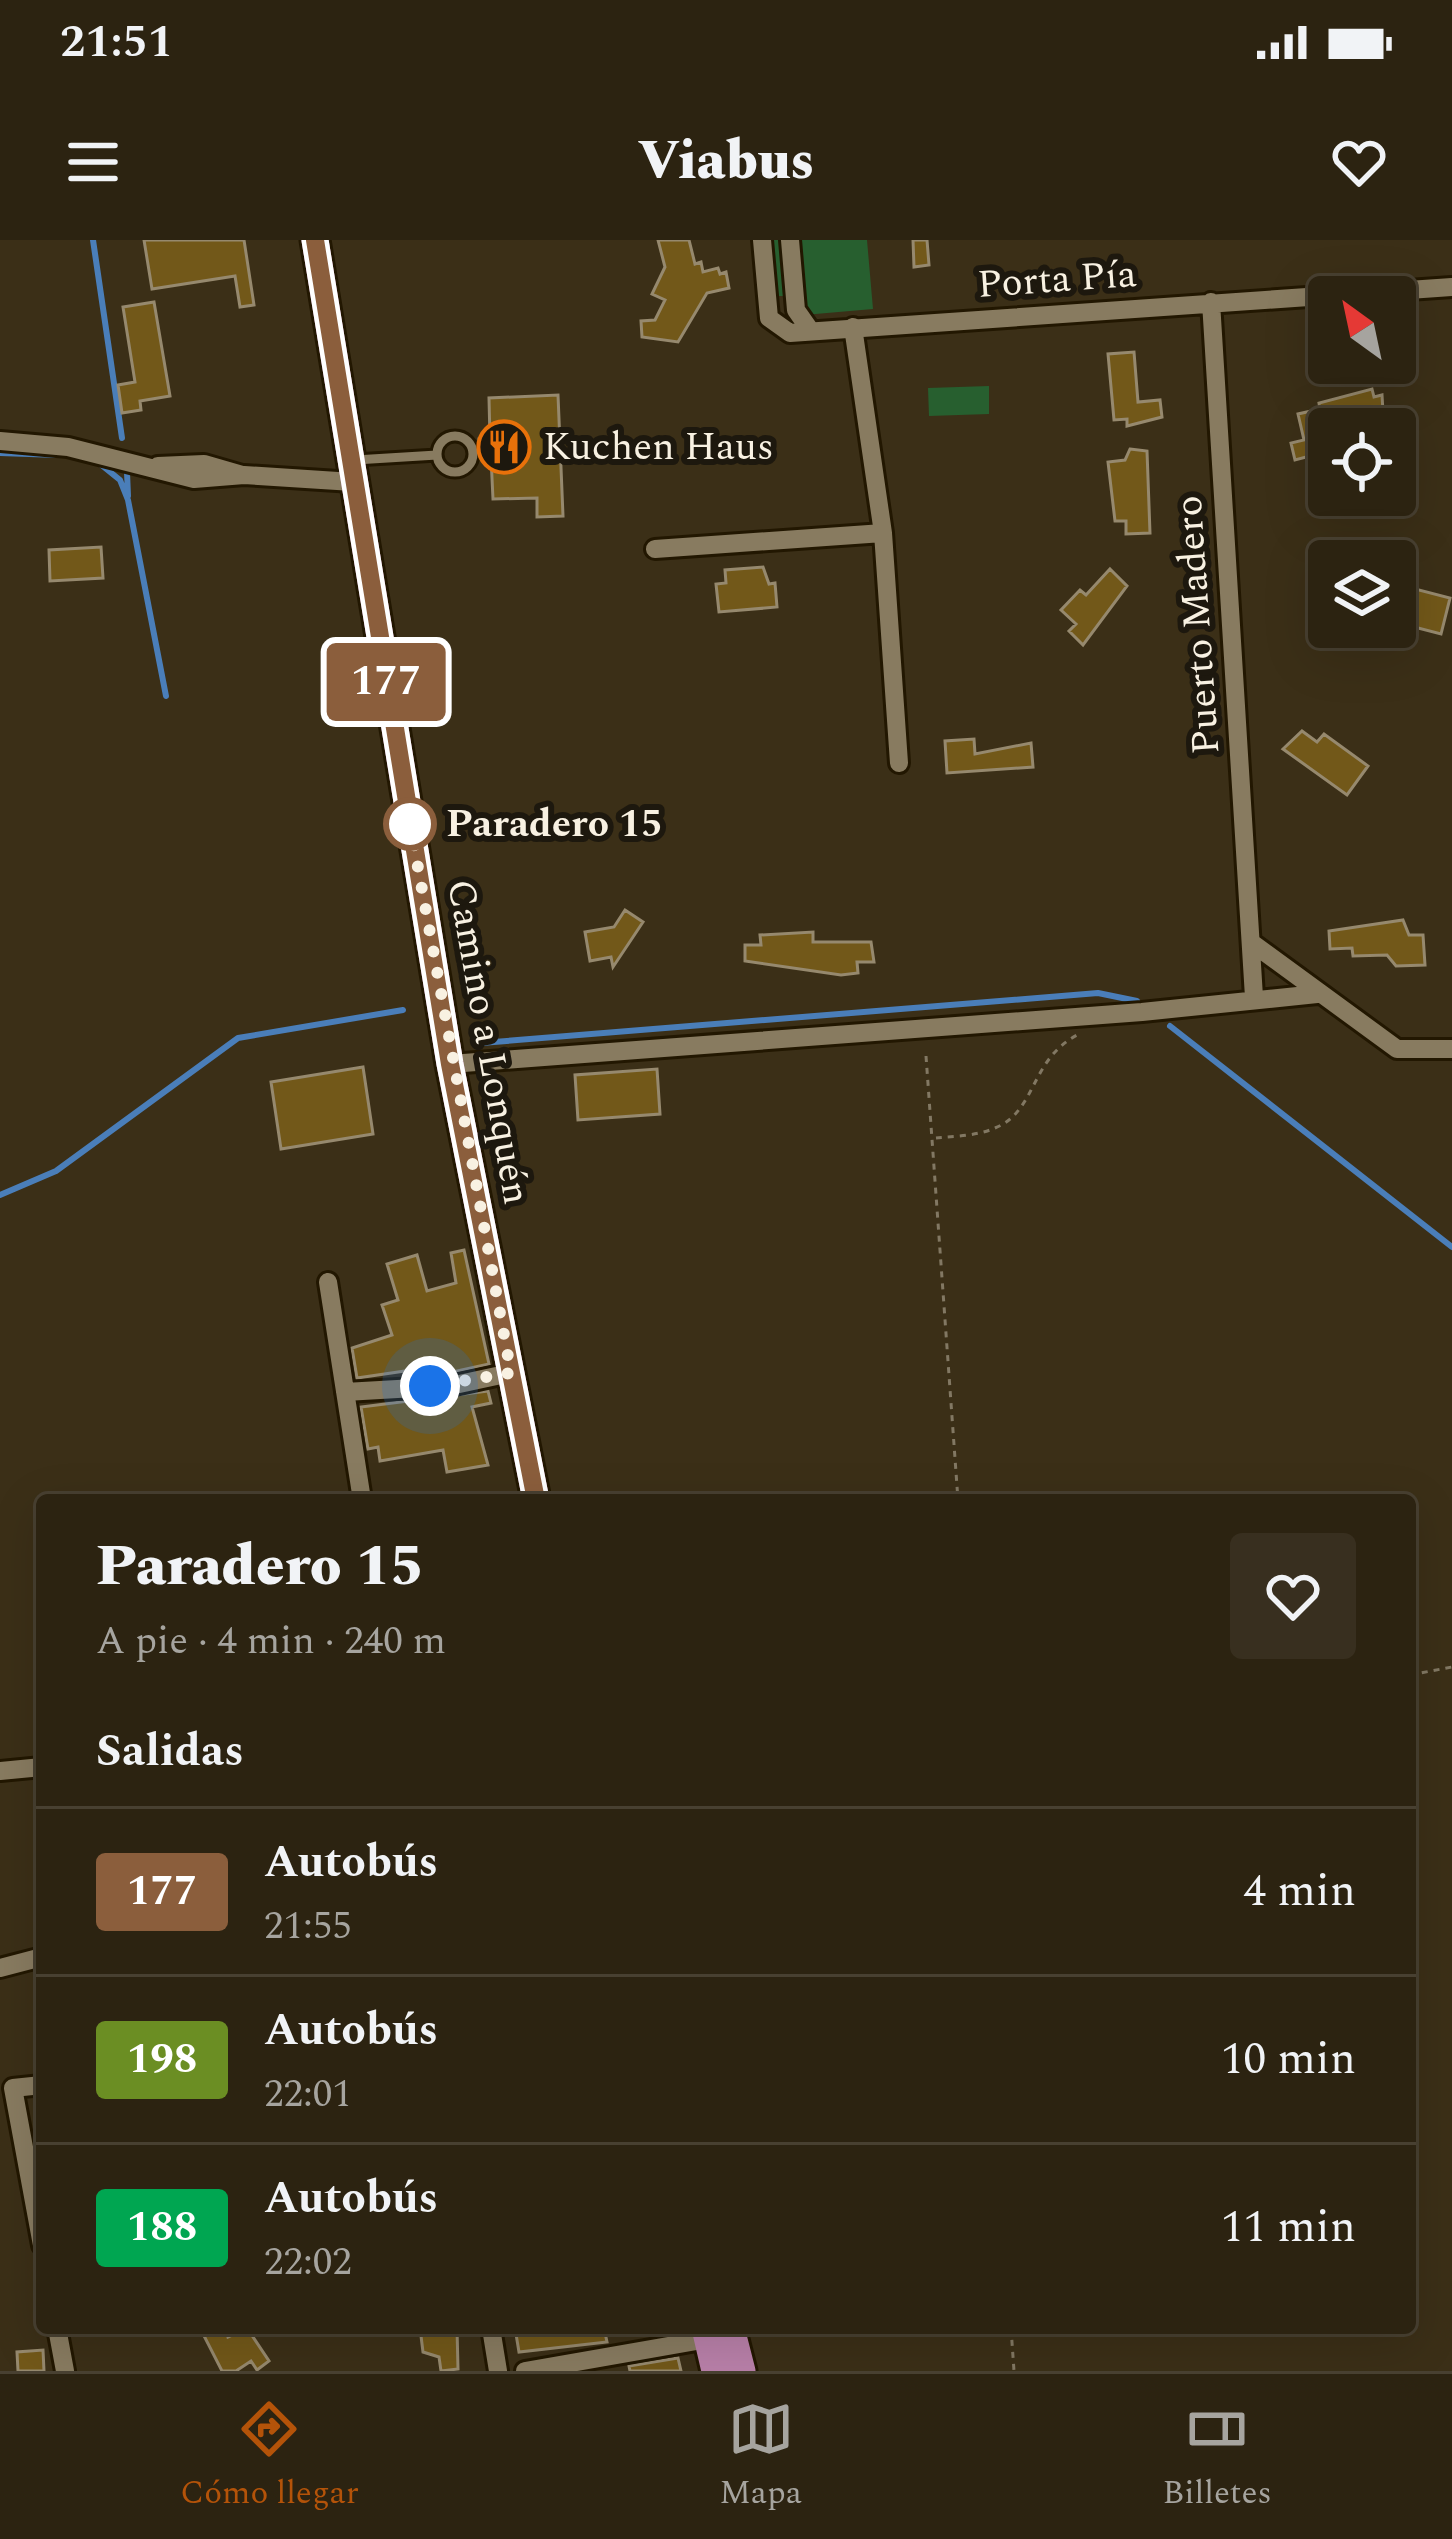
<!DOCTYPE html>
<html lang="es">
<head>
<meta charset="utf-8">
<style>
	:root { --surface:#2c2311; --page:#382f1f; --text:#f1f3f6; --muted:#a6a49f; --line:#484031; --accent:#b45309 }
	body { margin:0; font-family:Spectral,serif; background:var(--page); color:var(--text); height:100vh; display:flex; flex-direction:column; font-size:45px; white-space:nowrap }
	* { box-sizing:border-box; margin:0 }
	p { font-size:39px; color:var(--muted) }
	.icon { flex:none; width:66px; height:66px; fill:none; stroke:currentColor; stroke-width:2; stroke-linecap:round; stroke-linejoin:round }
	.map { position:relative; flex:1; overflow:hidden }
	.sheet { position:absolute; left:36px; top:1254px; width:1380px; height:840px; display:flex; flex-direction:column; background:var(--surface); border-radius:12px; box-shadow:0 12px 48px #0002,0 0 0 3px var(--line) }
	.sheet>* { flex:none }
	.badge { padding:0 24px; border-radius:9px; font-size:42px; line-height:78px }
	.needle { width:78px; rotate:327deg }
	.tools { position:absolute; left:1308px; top:36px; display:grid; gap:24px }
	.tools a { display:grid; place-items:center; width:108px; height:108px; border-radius:12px; background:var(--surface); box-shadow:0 12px 48px #0002,0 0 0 3px var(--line); font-size:60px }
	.you { position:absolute; width:60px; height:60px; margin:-30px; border:9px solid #fff; border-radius:50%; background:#1a73e8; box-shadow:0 0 0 18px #1a73e833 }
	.map>.badge { position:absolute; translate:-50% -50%; box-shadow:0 0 0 6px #fff }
	h2 { padding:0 60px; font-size:45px; line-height:108px }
	.round { display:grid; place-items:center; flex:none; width:126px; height:126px; border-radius:12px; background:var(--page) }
	.overview { display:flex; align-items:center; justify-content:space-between; height:204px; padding:0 60px }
	h1 { font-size:57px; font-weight:800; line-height:90px }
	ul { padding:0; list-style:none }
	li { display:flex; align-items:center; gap:36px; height:168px; padding:0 60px; border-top:3px solid var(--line) }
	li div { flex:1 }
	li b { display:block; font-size:45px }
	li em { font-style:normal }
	li .badge { min-width:132px; font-weight:700; text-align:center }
	.status { display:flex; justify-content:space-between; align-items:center; height:84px; padding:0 60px; background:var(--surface); direction:ltr }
	.status svg { height:33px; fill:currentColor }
	header { display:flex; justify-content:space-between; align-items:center; height:156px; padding:0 60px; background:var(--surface); font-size:54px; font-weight:800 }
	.menu { display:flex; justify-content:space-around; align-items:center; height:168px; border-top:3px solid var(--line); background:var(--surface); font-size:33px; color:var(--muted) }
	.menu a { display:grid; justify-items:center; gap:6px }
	.menu .selected { color:var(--accent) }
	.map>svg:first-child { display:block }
	.green { fill:#275f2f }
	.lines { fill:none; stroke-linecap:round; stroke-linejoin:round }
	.stream { stroke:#4a7eb9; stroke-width:6 }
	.building { fill:#725819; stroke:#96896e; stroke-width:3 }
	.lane-casing { stroke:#221701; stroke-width:15 }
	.street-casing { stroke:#221701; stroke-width:24 }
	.primary-casing { stroke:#221701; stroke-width:33 }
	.path { stroke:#827863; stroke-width:3; stroke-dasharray:6 6; stroke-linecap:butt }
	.lane { stroke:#887b60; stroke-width:9 }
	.street { stroke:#887b60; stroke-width:18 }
	.primary { stroke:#b980a9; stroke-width:27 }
	.line-casing { stroke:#fff; stroke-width:27 }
	.line { stroke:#8b5e3c; stroke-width:18 }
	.walk { stroke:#f8f1e2; stroke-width:12; stroke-dasharray:0 21.6 }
	.stop-dot { fill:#fff; stroke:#8b5e3c; stroke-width:6 }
	.labels { text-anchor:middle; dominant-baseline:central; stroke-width:12; stroke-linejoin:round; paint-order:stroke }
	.street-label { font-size:39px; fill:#f8f1e2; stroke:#1d180e }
	.poi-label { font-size:39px; fill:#f8f1e2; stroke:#1d180e; text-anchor:start }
	.stop-label { font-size:39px; font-weight:bold; fill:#f8f1e2; stroke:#1d180e; text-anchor:start }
</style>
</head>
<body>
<div class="status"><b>21:51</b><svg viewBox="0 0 49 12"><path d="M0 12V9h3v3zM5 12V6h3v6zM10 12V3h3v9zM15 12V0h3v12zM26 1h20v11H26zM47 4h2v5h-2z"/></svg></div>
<header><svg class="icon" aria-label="menu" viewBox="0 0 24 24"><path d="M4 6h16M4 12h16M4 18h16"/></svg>Viabus<svg class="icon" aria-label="heart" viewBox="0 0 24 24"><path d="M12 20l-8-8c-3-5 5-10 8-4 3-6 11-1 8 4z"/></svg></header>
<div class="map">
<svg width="1452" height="2131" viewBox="0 0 1452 2131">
	<rect width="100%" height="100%" fill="#3b2f17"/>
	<!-- green -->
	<path class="green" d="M768 0H785L784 56H775Z
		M797 0H867L873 69 804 75Z
		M989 146V174L929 176 928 148Z"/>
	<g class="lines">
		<!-- stream -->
		<path class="stream" d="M93 0 122 198
			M0 213 58 215
			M99 223 120 240 128 260 166 456
			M127 232 128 256
			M1170 786 1452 1007
			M481 803 1098 753 1137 761
			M0 955 56 931 238 798 403 770"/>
	</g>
	<!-- building -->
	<path class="building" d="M144 0H244L254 65 240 67 235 36 152 49Z
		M658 0H689L695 24 701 22 703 32 718 28 720 34 726 32 729 48 707 53 678 102 642 97 641 81 655 80 665 60 652 54 665 27Z
		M913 0H927L929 25 914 27Z
		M154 62 170 156 140 161 141 170 122 173 118 145 135 142 123 67Z
		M1134 112 1138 162 1160 160 1162 177 1127 186V179L1114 180 1108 114Z
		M1372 149 1374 157 1382 155 1384 189H1329V211L1295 220 1291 203 1304 200 1298 174 1320 169 1319 163Z
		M558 155 563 276 537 277V258L493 259 491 217 480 218 479 199H490L489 158Z
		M1130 209 1147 211 1150 293 1126 294V281H1115L1108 222 1125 220Z
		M101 307 103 338 50 341 49 310Z
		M763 327 769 344 775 343 777 367 719 372 716 344 726 343 725 330Z
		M1110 329 1127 346 1083 405 1069 391 1076 384 1061 370 1080 350 1086 355Z
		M1395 333 1413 338 1411 348 1450 358 1441 394 1395 382Z
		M1302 491 1317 502 1324 494 1368 526 1347 555 1283 509Z
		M974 499 975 514 1031 503 1033 527 947 533 945 501Z
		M625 670 643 682 613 727 611 717 590 721 585 692 614 687Z
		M1403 680 1409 695H1423L1425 725 1396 726 1387 715 1353 716 1352 708 1330 709 1329 691Z
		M813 692V702H871L874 722H857L858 733 841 735 745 721V705H761L760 695Z
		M363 827 373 894 281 909 271 842Z
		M657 829 660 874 578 880 575 835Z
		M464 1010 489 1124 448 1133 446 1125 357 1138 352 1108 392 1095 382 1065 398 1060 387 1024 417 1015 427 1051 456 1043 451 1013Z
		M488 1151 491 1163 472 1167 488 1225 447 1232 443 1210 380 1221 378 1207 368 1209 361 1167Z
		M200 2088H226L228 2097 247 2088 269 2121 257 2130 251 2121 236 2131H222Z
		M420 2088H457L458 2129 441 2131 439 2117 423 2112Z
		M515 2088H604L607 2102 519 2112Z
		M43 2110 44 2131H18L17 2112Z
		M678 2118 681 2131H630L629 2126Z"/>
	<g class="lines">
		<!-- lane casing -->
		<g class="lane-casing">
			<path id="lane" d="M437 214a18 18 0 1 1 36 0a18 18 0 1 1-36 0Z
				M355 220 437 215"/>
		</g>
		<!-- street casing -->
		<g class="street-casing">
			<path id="street" d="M762 0 769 78 790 93 1452 47
				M790 0 796 70 810 90
				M1211 62 1254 757
				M853 87 883 293 899 523
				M0 201 68 207 194 239 244 235 353 242
				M158 226 204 224 242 235
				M655 309 883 293
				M1252 703 1397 809H1452
				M450 824 1142 772 1317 754
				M328 1042 362 1260
				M345 1152 450 1146 510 1133
				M0 1531 42 1527
				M0 1728 42 1717
				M42 1845 13 1848 42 2005
				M57 2088 65 2131
				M491 2088 498 2131
				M525 2131 708 2099"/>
		</g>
		<!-- primary casing -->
		<g class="primary-casing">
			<path id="primary" d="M315 0 450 824 536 1260
				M705 2088 715 2131
				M731 2088 742 2131"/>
		</g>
		<!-- path -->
		<path class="path" d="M926 816 958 1260
			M936 898C955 896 977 896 995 888 1037 871 1029 821 1077 795
			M1410 1435 1452 1427
			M1011 2088 1014 2131"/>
		<!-- lane -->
		<use href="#lane" class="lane"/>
		<!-- street -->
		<use href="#street" class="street"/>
		<!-- primary -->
		<use href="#primary" class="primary"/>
	</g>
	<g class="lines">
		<!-- line casing -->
		<g class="line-casing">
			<path id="line" d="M315 0 450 824 536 1260"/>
		</g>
		<!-- line -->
		<use href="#line" class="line"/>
		<!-- walk -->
		<path class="walk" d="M410 584 511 1133 430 1146"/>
	</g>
	<!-- icons -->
	<defs>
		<g id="restaurant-ring" transform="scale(2.7)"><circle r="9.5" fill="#1d180e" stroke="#e8710a" stroke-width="1.5"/><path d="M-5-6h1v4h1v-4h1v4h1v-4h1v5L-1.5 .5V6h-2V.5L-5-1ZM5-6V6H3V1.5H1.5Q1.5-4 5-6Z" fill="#e8710a"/></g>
	</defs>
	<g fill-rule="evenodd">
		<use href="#restaurant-ring" x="504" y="207"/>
	</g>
	<!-- markers -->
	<circle class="stop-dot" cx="410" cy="584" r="24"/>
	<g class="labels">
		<!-- street labels -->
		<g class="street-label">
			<text transform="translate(1057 40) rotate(-4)">Porta Pía</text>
			<text transform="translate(1198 385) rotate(-94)">Puerto Madero</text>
			<text transform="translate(488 802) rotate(80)">Camino a Lonquén</text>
		</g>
		<!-- poi labels -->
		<g class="poi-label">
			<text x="543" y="207">Kuchen Haus</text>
		</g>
		<!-- stop labels -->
		<g class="stop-label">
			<text x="446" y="584">Paradero 15</text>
		</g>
	</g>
</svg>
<div class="tools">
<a><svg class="needle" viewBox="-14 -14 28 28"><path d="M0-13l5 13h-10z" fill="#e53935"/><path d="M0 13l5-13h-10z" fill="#a6a49f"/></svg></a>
<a><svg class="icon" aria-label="locate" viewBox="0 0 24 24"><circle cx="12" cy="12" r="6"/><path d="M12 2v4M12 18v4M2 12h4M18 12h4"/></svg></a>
<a><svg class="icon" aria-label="layers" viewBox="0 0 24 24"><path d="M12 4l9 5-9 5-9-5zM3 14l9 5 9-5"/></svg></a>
</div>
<div class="you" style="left:430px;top:1146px"></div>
<b class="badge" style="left:386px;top:442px;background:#8b5e3c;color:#fff">177</b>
<section class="sheet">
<div class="overview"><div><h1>Paradero 15</h1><p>A pie · 4 min · 240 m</p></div><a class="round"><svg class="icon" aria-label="heart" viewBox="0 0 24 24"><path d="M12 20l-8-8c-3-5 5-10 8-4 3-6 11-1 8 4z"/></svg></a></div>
<h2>Salidas</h2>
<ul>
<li><span class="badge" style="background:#8b5e3c;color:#fff">177</span><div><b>Autobús</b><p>21:55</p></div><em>4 min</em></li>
<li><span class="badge" style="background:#6b8e23;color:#fff">198</span><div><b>Autobús</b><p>22:01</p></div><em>10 min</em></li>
<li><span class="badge" style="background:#00a651;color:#fff">188</span><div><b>Autobús</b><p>22:02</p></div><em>11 min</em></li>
</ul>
</section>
</div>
<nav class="menu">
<a class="selected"><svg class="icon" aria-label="directions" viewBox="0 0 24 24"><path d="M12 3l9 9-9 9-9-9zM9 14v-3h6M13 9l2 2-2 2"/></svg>Cómo llegar</a>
<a><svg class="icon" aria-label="map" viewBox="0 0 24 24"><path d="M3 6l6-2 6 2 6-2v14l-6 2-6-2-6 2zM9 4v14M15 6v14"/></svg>Mapa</a>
<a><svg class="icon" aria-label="tickets" viewBox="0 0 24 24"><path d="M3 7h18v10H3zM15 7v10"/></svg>Billetes</a>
</nav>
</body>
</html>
